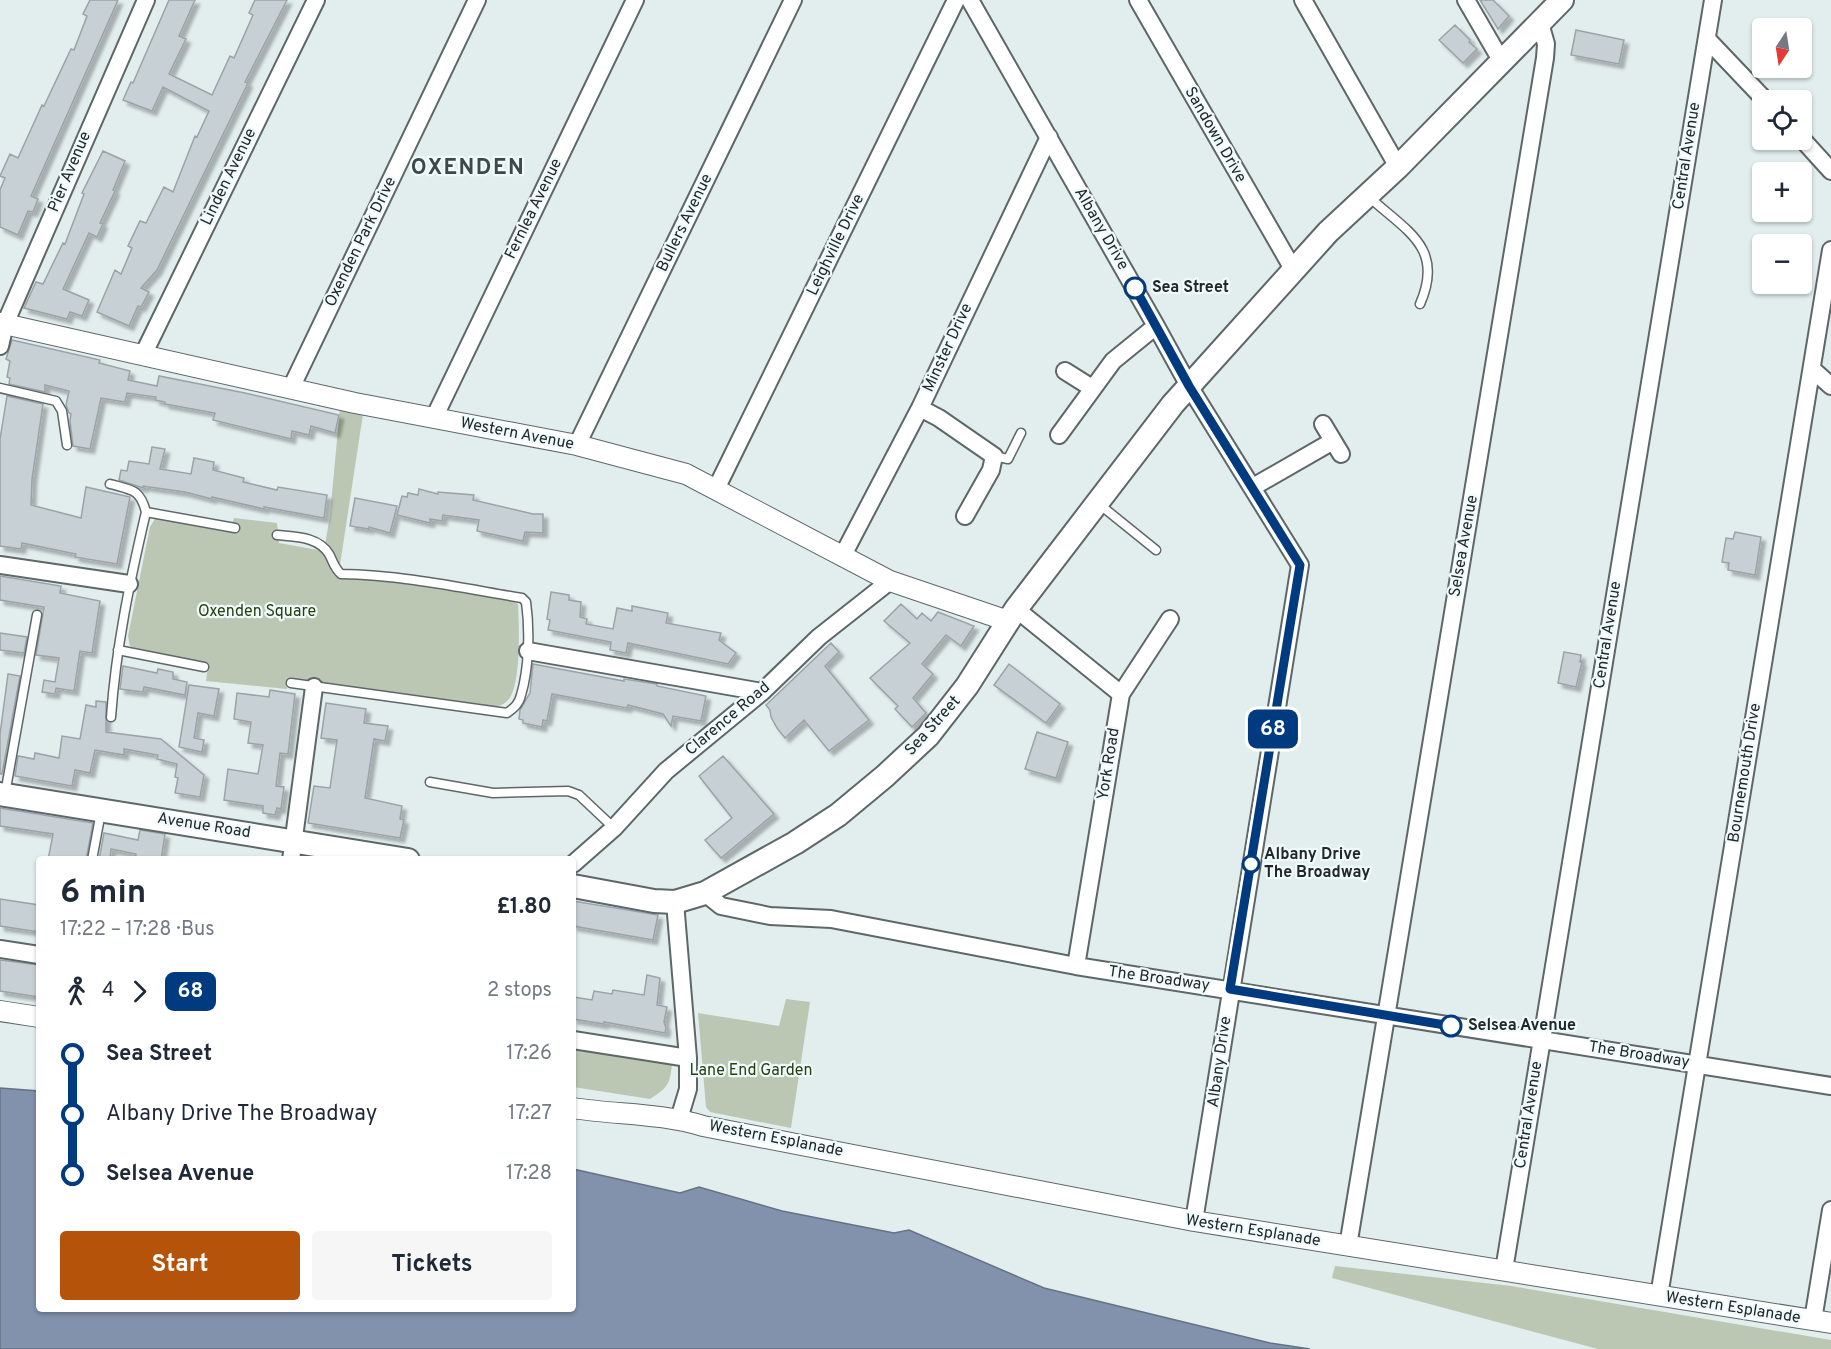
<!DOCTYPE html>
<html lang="en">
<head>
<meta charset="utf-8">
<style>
	:root { --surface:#fff; --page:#f6f6f7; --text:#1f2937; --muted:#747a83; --accent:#b45309 }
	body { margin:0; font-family:Overpass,sans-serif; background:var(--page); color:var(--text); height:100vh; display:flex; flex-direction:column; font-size:22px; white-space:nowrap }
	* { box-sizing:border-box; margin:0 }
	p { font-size:20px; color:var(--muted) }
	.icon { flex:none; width:33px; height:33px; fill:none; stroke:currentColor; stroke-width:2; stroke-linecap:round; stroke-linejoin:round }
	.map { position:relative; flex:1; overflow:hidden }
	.drawer { position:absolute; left:36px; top:856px; width:540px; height:456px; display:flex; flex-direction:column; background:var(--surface); border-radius:6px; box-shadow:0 2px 4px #0004 }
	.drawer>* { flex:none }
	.badge { padding:0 12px; border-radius:9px; font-size:21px; line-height:39px }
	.needle { width:39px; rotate:192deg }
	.buttons { position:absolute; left:1752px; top:18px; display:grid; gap:12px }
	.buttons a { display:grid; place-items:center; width:60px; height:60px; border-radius:6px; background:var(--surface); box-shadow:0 2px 4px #0004; font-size:30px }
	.map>.badge { position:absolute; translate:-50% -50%; box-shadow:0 0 0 3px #fff }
	.legs { display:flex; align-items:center; gap:9px; height:66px; padding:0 24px; font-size:20px }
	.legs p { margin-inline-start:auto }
	.head { display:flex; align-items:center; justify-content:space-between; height:102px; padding:0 24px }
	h1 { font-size:33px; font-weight:700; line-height:45px }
	.button { display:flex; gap:12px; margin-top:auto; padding:12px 24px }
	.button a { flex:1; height:69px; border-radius:6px; background:var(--accent); color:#fff; font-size:24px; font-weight:700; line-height:69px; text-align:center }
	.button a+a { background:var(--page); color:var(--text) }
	ul { padding:0 24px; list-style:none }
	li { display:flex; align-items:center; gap:21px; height:60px; font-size:22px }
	li i { display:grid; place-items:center; width:9px; height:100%; margin:0 8px; background:currentColor }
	li i::after { content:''; width:15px; height:15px; margin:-8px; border:4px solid; border-radius:50%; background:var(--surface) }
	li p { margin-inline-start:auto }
	li:first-child i { background:linear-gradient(#0000 50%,currentColor 0) }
	li:last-child i { background:linear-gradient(currentColor 50%,#0000 0) }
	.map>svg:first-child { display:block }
	.green { fill:#bcc7b3 }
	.water { fill:#8291ac; stroke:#667184; stroke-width:1.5 }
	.building { fill:#c7d0d4; stroke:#9ba3a8; stroke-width:1.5; filter:url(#shadow) }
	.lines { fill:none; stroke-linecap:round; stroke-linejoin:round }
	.service-casing { stroke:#5e6768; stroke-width:11 }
	.minor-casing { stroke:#5e6768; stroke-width:20 }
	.tertiary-casing { stroke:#5e6768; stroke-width:22 }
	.secondary-casing { stroke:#5e6768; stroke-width:26 }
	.service { stroke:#fff; stroke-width:8 }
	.minor { stroke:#fff; stroke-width:16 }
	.tertiary { stroke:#fff; stroke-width:20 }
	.secondary { stroke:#fff; stroke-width:22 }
	.line-1-casing { stroke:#fff; stroke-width:14 }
	.line-1 { stroke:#003b80; stroke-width:9 }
	.stop-1-dot { fill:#fff; stroke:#003b80; stroke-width:3 }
	.labels { text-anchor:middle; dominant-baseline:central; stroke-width:4.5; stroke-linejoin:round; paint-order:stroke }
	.street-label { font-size:16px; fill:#232727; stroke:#effafa }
	.stop-label { font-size:16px; font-weight:bold; fill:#232727; stroke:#effafa; text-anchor:start }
	.park-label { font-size:16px; fill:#273e11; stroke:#effafa }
	.district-label { font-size:22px; font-weight:bold; letter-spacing:1.5px; fill:#3f4848; stroke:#effafa }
</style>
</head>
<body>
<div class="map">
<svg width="1831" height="1349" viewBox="0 0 1831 1349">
	<defs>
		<filter id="shadow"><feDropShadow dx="4.5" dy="4.5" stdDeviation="1.5" flood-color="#0004"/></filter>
	</defs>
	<rect width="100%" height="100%" fill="#e2eded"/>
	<!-- green -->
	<path class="green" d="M340 408 363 414 340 565 343 574 512 601 518 604C519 623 522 691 506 702 503 705 497 706 493 708L294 679H288L287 689 206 681 208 666 205 664 142 651 130 646 128 636 150 527 155 519 160 518 230 531 234 518 277 523 279 543 324 551 330 515Z
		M786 999 810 1002 791 1128 710 1112 706 1107 698 1013 779 1026Z
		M573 1048 672 1064C670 1085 667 1088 650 1099L573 1087Z
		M1335 1266 1511 1286 1831 1340V1349H1598L1332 1278Z"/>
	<!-- water -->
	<path class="water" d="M0 1088 39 1091V1310H573V1169L680 1193 699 1187 782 1211 894 1233 909 1230 1044 1288 1270 1343 1310 1349H0Z"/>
	<!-- building -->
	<path class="building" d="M90 0H118L31 196 38 199 33 212 28 211 18 235 0 227V190L5 178 0 176 10 154 18 158 42 105 44 106 71 49 74 50 87 16 83 14Z
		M169 0H195L179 36 186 39 169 74 212 95 230 56 234 58 253 15 249 13 255 0H287L245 82 248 83 157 270 141 288 149 292 141 307 138 306 129 326 97 312 115 270 121 274 132 248 128 246 140 221 146 223 164 187 173 192 195 136 197 137 209 111 163 87 152 111 123 100 131 82 133 83Z
		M1480 0H1493L1509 16 1498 29Z
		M1455 25 1470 40 1469 42 1477 49 1463 63 1439 40Z
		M1576 30 1624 40 1619 64 1571 55Z
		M103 151 125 161 113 190 115 191 100 223 103 224 97 237 89 233 63 289 89 300 82 316 70 312 67 319 24 308 36 282 43 284 63 243 65 244 84 194 82 193Z
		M12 340 100 360 99 363 130 371 128 380 157 386 159 376 245 393 339 415 335 433 311 426 309 435 292 431 291 439 213 420 215 413 165 404V402L155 400 156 397 127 393 125 402 101 398 90 449 73 446 70 421 71 414 69 413 66 405 69 391 45 385V392L9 384 10 378 7 377 10 361 6 359Z
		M7 396 43 404 32 479 31 505 81 518 86 487 130 497 117 564 75 557 76 554 22 543 21 549 0 546V439Z
		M152 447 165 449 160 469 191 474 194 458 214 462 213 470 244 478 243 482 277 490 278 487 327 495 324 518 264 507V509L212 497V499L185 492 143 486V488L119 480 121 470 127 471 129 461 149 464Z
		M419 489 438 494V492L474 495 473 500 533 514H543V533L525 532 523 541 477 531 479 520 443 515 442 521 430 519V523L397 515 402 496 407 497 408 493 418 495Z
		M355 498 397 506 390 533 369 527V529L350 526Z
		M1735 532 1761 537 1755 575 1728 570 1729 563 1722 562 1726 538 1733 539Z
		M0 576 61 586 60 593 100 601 92 653 80 651 74 691 56 688 55 694 42 692 44 680 55 682 59 658 36 655 44 607 0 600Z
		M551 592 569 595V600L581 602 580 617 587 619 586 624 613 629 617 608 632 611V606L668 613 666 623 721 633 719 640 736 653 728 664 628 643 626 653 610 650 611 642 548 630 550 620 547 619Z
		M901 604 917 619 922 613 931 621 938 612 974 626 961 646 946 635 922 664 933 674 913 698 926 713 912 727 895 709 898 706 870 678 910 643 884 621Z
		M0 633 27 637 24 653 0 650Z
		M831 643 839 652 825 666 869 720 829 751 804 720 785 738 777 728 771 717 770 710 766 705Z
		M1564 652 1581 655 1580 662H1582L1576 687 1558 683Z
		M533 664 624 681V679L657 684V686L706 696 701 721 673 716 671 726 663 714 628 705 627 708 552 694 547 721 543 720 542 727 523 723V720L519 719 520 710 530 693Z
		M1009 664 1060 704 1046 723 994 685Z
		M123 666 157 673 158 669 173 672V679L187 682 185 695 144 687 143 692 120 689Z
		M8 674 20 676 2 774H0V734Z
		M189 685 219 689 214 716 198 713 194 738 204 740 202 752 179 747Z
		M270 690 295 694 288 754 280 753 276 786 284 787 281 809 277 808 275 815 263 813V806L224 800 228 769 258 774 263 745 248 743 251 722 234 719 237 693 269 697Z
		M96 701 106 702V732L161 739 204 775 200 797 175 793 178 778 175 777 177 764 157 759 158 755 124 749V755L95 750 90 773 75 770 72 786 15 776 18 756 34 759 35 753 59 758 62 736 80 739 86 705 96 707Z
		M326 703 366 709 364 723 388 726 385 741 374 739 365 798 402 806 400 819 404 820 400 838 308 823 314 786 330 788 337 740 321 738Z
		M1037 732 1068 742 1056 778 1025 769Z
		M723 756 774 814 721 858 705 840 732 818 699 776Z
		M0 808 93 823 86 860H48L53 834 0 826Z
		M140 830 165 834 161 860H135L136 854 111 849 110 858 102 857V860H99L104 833 138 840Z
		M0 899 39 905V932L0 926Z
		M573 901 658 915 653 940 573 926Z
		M0 960 39 965V997L0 991Z
		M647 975 660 978 657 1005 667 1007 664 1022 666 1028 665 1033 604 1022V1024L573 1019V997L592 1000 594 991 612 994 613 990 644 995Z"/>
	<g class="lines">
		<!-- service casing -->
		<g class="service-casing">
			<path id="service" d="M1368 196C1406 231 1445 247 1420 304
				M0 388 56 401 62 411 67 445
				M994 456 1008 459 1021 433
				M110 484C132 490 140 489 146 512
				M1099 504 1156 550
				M277 535C294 537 318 536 329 554 333 561 334 568 341 574 402 575 462 588 522 598L526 602C530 630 529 669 521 695 519 704 514 708 507 713L291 683
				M118 650 204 667
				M111 717C116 647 130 580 146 512L235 528
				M430 782 493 793 568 791 579 795 614 828
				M5 794 37 615
				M92 860 101 812"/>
		</g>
		<!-- minor casing -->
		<g class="minor-casing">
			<path id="minor" d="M970 0 1156 326 1189 386 1300 565 1194 1221
				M1138 0 1293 269
				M1303 0 1398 167
				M1466 0 1502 62
				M1707 39 1765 100
				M1802 139 1831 171
				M0 346 5 324 146 0
				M143 355 316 0
				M1812 369 1831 386
				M1065 371 1092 388
				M291 388 477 0
				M920 408 939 418 994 456 991 470 965 516
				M434 418 635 0
				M1323 424 1341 454
				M1059 435 1113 361 1156 326
				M577 445 793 0
				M1253 487 1333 441
				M716 489 956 0
				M842 557 920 408 1049 137
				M0 565 129 584
				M1016 609 1121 694 1076 966
				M528 651 762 692
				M1121 694 1170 619
				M291 860 314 687
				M573 864 614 828 666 771 762 692 819 637 890 581
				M705 893 721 906 770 916 831 919 1076 966 1831 1086
				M675 902 688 1058V1089L679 1119
				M0 949 39 955
				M573 1040 688 1058
				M1348 1246 1545 58 1546 44 1540 23
				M1504 1270 1713 0
				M1659 1296 1831 250
				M1813 1320 1831 1210"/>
		</g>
		<!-- tertiary casing -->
		<g class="tertiary-casing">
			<path id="tertiary" d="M0 323 355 403 577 445 686 474 890 581 1008 621
				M0 1011 39 1017
				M573 1108C617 1115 661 1113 703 1126L1194 1221 1831 1323"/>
		</g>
		<!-- secondary casing -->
		<g class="secondary-casing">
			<path id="secondary" d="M0 794 408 860
				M573 886 654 901 675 902 705 893 795 843 838 815 885 776 928 736 967 686 1016 609 1173 404 1328 232 1398 167 1562 0"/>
		</g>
		<!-- service -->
		<use href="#service" class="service"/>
		<!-- minor -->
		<use href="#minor" class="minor"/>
		<!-- tertiary -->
		<use href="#tertiary" class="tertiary"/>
		<!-- secondary -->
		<use href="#secondary" class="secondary"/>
	</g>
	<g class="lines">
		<!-- line-1 casing -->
		<g class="line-1-casing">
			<path id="line-1" d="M1135 288 1189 386 1300 565 1230 989 1451 1026"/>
		</g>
		<!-- line-1 -->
		<use href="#line-1" class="line-1"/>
	</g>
	<!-- markers -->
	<g class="stop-1-dot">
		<circle cx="1135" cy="288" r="10"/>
		<circle cx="1251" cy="864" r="8"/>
		<circle cx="1451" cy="1026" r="10"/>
	</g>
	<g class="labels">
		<!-- street labels -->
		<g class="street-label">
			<text transform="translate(1215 135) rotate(60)">Sandown Drive</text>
			<text transform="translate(1687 156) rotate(-81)">Central Avenue</text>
			<text transform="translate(70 172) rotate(-67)">Pier Avenue</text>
			<text transform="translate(229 177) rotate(-64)">Linden Avenue</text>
			<text transform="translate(534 209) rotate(-64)">Fernlea Avenue</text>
			<text transform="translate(685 223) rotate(-64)">Bullers Avenue</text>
			<text transform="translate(1101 229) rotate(60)">Albany Drive</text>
			<text transform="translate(361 242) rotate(-64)">Oxenden Park Drive</text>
			<text transform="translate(836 245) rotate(-64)">Leighville Drive</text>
			<text transform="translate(948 348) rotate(-65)">Minster Drive</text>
			<text transform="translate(517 434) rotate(11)">Western Avenue</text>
			<text transform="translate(1464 546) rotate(-80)">Selsea Avenue</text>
			<text transform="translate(1608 635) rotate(-81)">Central Avenue</text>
			<text transform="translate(728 719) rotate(-40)">Clarence Road</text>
			<text transform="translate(933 726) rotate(-48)">Sea Street</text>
			<text transform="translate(1109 764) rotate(-81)">York Road</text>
			<text transform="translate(1745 773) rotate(-81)">Bournemouth Drive</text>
			<text transform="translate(204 826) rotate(9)">Avenue Road</text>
			<text transform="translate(1159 979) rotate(8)">The Broadway</text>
			<text transform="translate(1639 1055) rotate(9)">The Broadway</text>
			<text transform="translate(1220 1062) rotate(-82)">Albany Drive</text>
			<text transform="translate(1529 1115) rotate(-81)">Central Avenue</text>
			<text transform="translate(776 1139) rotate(11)">Western Esplanade</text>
			<text transform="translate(1253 1231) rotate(9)">Western Esplanade</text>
			<text transform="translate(1733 1308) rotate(9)">Western Esplanade</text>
		</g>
		<!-- stop labels -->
		<g class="stop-label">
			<text x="1152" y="288">Sea Street</text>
			<text x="1264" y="855">Albany Drive<tspan x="1264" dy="18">The Broadway</tspan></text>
			<text x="1468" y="1026">Selsea Avenue</text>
		</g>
		<!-- park labels -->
		<g class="park-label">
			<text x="257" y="612">Oxenden Square</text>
			<text x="751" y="1071">Lane End Garden</text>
		</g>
		<!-- district labels -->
		<g class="district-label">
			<text x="468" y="168">OXENDEN</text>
		</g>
	</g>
</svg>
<div class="buttons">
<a><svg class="needle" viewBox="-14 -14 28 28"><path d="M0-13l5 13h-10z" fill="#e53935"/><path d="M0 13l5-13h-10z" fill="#747a83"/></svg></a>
<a><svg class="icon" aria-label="locate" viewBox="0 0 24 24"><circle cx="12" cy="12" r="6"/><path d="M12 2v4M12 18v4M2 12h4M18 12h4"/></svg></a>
<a>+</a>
<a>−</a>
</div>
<b class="badge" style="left:1273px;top:729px;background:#003b80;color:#fff">68</b>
<section class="drawer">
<div class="head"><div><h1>6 min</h1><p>17:22 – 17:28 · Bus</p></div><b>£1.80</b></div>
<div class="legs"><svg class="icon" aria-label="walk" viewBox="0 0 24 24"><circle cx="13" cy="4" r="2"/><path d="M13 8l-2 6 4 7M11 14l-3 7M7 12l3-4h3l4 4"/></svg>4<svg class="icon" aria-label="forward" viewBox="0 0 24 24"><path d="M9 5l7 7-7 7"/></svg><b class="badge" style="background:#003b80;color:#fff">68</b><p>2 stops</p></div>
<ul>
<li><i style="color:#003b80"></i><b>Sea Street</b><p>17:26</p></li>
<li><i style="color:#003b80"></i><span>Albany Drive The Broadway</span><p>17:27</p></li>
<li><i style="color:#003b80"></i><b>Selsea Avenue</b><p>17:28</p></li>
</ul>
<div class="button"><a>Start</a><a>Tickets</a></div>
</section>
</div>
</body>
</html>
